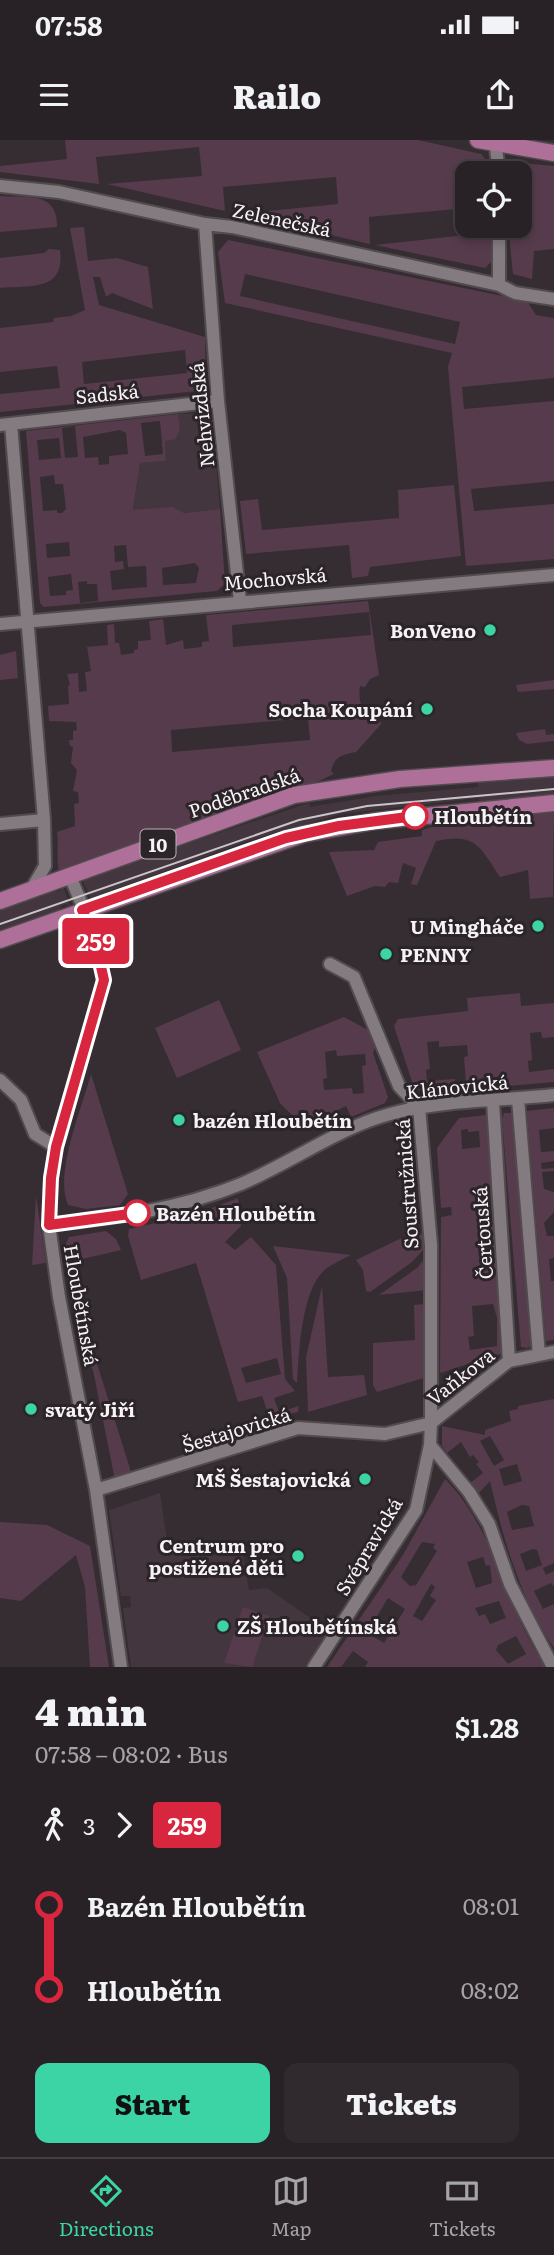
<!DOCTYPE html>
<html lang="en">
<head>
<meta charset="utf-8">
<style>
	:root { --surface:#282226; --page:#302a2e; --text:#f1f3f6; --muted:#a5a4a7; --line:#443f43; --accent:#3cd4a4 }
	body { margin:0; font-family:Literata,serif; background:var(--page); color:var(--text); height:100vh; display:flex; flex-direction:column; font-size:26px; white-space:nowrap }
	* { box-sizing:border-box; margin:0 }
	p { font-size:23px; color:var(--muted) }
	.icon { flex:none; width:38px; height:38px; fill:none; stroke:currentColor; stroke-width:2; stroke-linecap:round; stroke-linejoin:round }
	.map { position:relative; height:1527px; overflow:hidden }
	.drawer { display:flex; flex-direction:column; background:var(--surface); flex:1 }
	.drawer>* { flex:none }
	.badge { padding:0 14px; border-radius:5px; font-size:24px; line-height:46px }
	.buttons { position:absolute; left:455px; top:21px; display:grid; gap:14px }
	.buttons a { display:grid; place-items:center; width:77px; height:77px; border-radius:14px; background:var(--surface); box-shadow:0 4px 10px #0003,0 0 0 2px var(--line); font-size:35px }
	.map>.badge { position:absolute; translate:-50% -50%; box-shadow:0 0 0 4px #fff }
	.legs { display:flex; align-items:center; gap:10px; height:77px; padding:0 35px; font-size:23px }
	.legs p { margin-inline-start:auto }
	.summary { display:flex; align-items:center; justify-content:space-between; height:119px; padding:0 35px }
	h1 { font-size:38px; font-weight:800; line-height:52px }
	.primary-button { display:flex; gap:14px; margin-top:auto; padding:14px 35px }
	.primary-button a { flex:1; height:80px; border-radius:14px; background:var(--accent); color:#111; font-size:28px; font-weight:800; line-height:80px; text-align:center }
	.primary-button a+a { background:var(--page); color:var(--text) }
	ul { padding:0 35px; list-style:none }
	li { display:flex; align-items:center; gap:24px; height:84px; font-size:26px }
	li i { display:grid; place-items:center; width:10px; height:100%; margin:0 9px; background:currentColor }
	li i::after { content:''; width:18px; height:18px; margin:-9px; border:5px solid; border-radius:50%; background:var(--surface) }
	li p { margin-inline-start:auto }
	li:first-child i { background:linear-gradient(#0000 50%,currentColor 0) }
	li:last-child i { background:linear-gradient(currentColor 50%,#0000 0) }
	.status { display:flex; justify-content:space-between; align-items:center; height:49px; padding:0 35px; background:var(--surface); direction:ltr }
	.status svg { height:19px; fill:currentColor }
	header { display:flex; justify-content:space-between; align-items:center; height:91px; padding:0 35px; background:var(--surface); font-size:32px; font-weight:800 }
	.tabs { display:flex; justify-content:space-around; align-items:center; height:98px; border-top:2px solid var(--line); background:var(--surface); font-size:19px; color:var(--muted) }
	.tabs a { display:grid; justify-items:center; gap:4px }
	.tabs .current { color:var(--accent) }
	.map>svg:first-child { display:block }
	.built { fill:#44363e }
	.green { fill:#563b4c; fill-rule:evenodd }
	.lines { fill:none; stroke-linecap:round; stroke-linejoin:round }
	.minor-casing { stroke:#514b4e; stroke-width:16 }
	.major-casing { stroke:#514b4e; stroke-width:19 }
	.minor { stroke:#837b80; stroke-width:12 }
	.major { stroke:#ae6f98; stroke-width:16 }
	.tram { stroke:#cac5c8; stroke-width:2 }
	.line-1-casing { stroke:#fff; stroke-width:16 }
	.line-1 { stroke:#d7263d; stroke-width:10 }
	.poi-dot { fill:#3cd4a4; stroke:#2b2428; stroke-width:2.5 }
	.stop-1-dot { fill:#fff; stroke:#d7263d; stroke-width:3.5 }
	.labels { text-anchor:middle; dominant-baseline:central; stroke-width:6; stroke-linejoin:round; paint-order:stroke }
	.shield { fill:#2b2428; stroke:#bab4b8; stroke-width:2 }
	.shield-label { font-size:18px; font-weight:bold; fill:#f7f2f5 }
	.street-label { font-size:19px; fill:#f7f2f5; stroke:#2b2428 }
	.poi-label { font-size:19px; font-weight:bold; fill:#f7f2f5; stroke:#2b2428; text-anchor:end }
	.stop-label { font-size:19px; font-weight:bold; fill:#f7f2f5; stroke:#2b2428; text-anchor:start }
</style>
</head>
<body>
<div class="status"><b>07:58</b><svg viewBox="0 0 49 12"><path d="M0 12V9h3v3zM5 12V6h3v6zM10 12V3h3v9zM15 12V0h3v12zM26 1h20v11H26zM47 4h2v5h-2z"/></svg></div>
<header><svg class="icon" aria-label="menu" viewBox="0 0 24 24"><path d="M4 6h16M4 12h16M4 18h16"/></svg>Railo<svg class="icon" aria-label="share" viewBox="0 0 24 24"><path d="M12 15V3M7 8l5-5 5 5M5 13v7h14v-7"/></svg></header>
<div class="map">
<svg width="554" height="1527" viewBox="0 0 554 1527">
	<rect width="100%" height="100%" fill="#352d32"/>
	<!-- built -->
	<path class="built" d="M209 273 212 279 220 369 183 373 133 371 140 323 166 321 165 301 180 290 178 274Z
		M554 636V656L480 663 479 658 341 674 248 701 91 758 83 742 86 737 309 663 310 667 376 656 478 647V642Z
		M63 745 70 767 67 764 60 766 61 771 0 790V770L55 747 56 752 63 749Z
		M160 1353 169 1415 240 1400 249 1450 267 1448 332 1493 307 1527H131L123 1468 131 1467 130 1456H121L109 1370Z"/>
	<!-- green -->
	<path class="green" d="M65 0H418L481 14 489 24 490 33H467V68L369 77 370 104 238 74 338 64 336 37 223 47 225 71 107 44 202 36 199 7 96 17 99 44 0 32V26L67 19Z
		M520 23 554 26V109L534 111 532 139 513 134 508 86H520V33H511Z
		M0 56C27 58 58 51 57 87L0 92Z
		M475 86H491L492 121 485 128 375 105 475 94Z
		M84 87 88 121 117 118 148 127 153 169 112 153 106 157 100 137H93L99 165 205 197 206 244 197 251 0 272V254L60 248 57 226 0 232V188L53 182 54 178 71 176 85 170 70 88ZM185 210 187 233 84 244 82 222Z
		M228 100 527 161 536 175 554 178V238L462 247 464 269 554 261V341L471 349 474 371 554 364V419L466 426 448 227 452 213 225 163 218 112ZM245 134 460 182 455 204 240 156Z
		M49 109 60 110C65 152 31 145 0 148V118L44 113Z
		M178 274 180 290 175 299 165 301 166 321 140 323 133 370 173 367 184 373 220 369 225 444 217 451 44 467 40 463 26 291ZM160 281 163 314 145 316 141 283ZM75 286 78 317 65 318 62 288ZM120 290 126 293 128 314 109 316V324L99 325 98 317 85 318 83 297ZM59 298 61 318 39 320 37 300ZM54 335 55 344H63L66 369 62 373H57V370L43 371 40 337ZM69 402 70 416 47 418 46 404ZM126 405 128 427 146 426 147 447 112 450 110 431 124 429 123 421 115 422 114 406ZM195 423 199 428 196 443 163 445 162 428ZM71 434 73 450 66 451V455L50 456 48 437ZM87 441V444H97L98 461 80 463 78 442Z
		M454 345 461 416 370 427 368 436 352 438 349 405 246 414 240 361 258 359 262 390 399 378 398 350Z
		M368 461 379 535 370 539 365 547 360 546C357 565 365 575 382 583L356 612C341 615 335 616 331 631L334 634 306 647 255 661 59 731C56 718 59 706 57 692L75 686 74 664 79 663 78 652 73 651 77 630 71 623 73 607 70 606 69 600H73V591L77 590 76 582 49 581 48 566 69 564 68 546 70 545 67 534 78 533 79 552 87 551 85 532 91 531 87 507 108 505 107 485 114 484 115 503H119L121 515 134 513V510L138 509V501L151 500 149 481 163 479 166 505 183 500 184 509 202 507V502L209 501 206 475ZM369 472 371 495 233 507 232 485ZM308 578 310 600 172 612 171 590Z
		M16 511 18 538 0 540V515Z
		M554 540V549L518 552 516 545Z
		M545 589 546 595 554 594V601L527 604 519 600 516 593Z
		M554 672 553 757 530 759 528 730 500 737C480 707 476 692 436 701L417 745 411 744 416 728 403 723 398 743 389 742 385 747 375 746 347 756 329 712 374 710 378 702 422 696V690L448 682Z
		M520 853 521 866 554 863V897L542 898 541 892 530 893 532 920 528 921 529 932 554 929V942L426 953 414 948 394 886 398 879 468 871 467 858ZM439 901V907L467 905 468 916 464 917 466 944H455V939L427 941 426 930 430 929 427 902Z
		M219 860 241 910 177 938 155 888Z
		M344 877 368 890 375 907 373 913 388 957 385 963 351 977 346 966 304 987 280 963 257 912ZM336 910 337 916 365 914 366 925 362 926 364 953 353 954 352 948 324 950 323 939 327 938 325 912Z
		M91 934 128 1054 120 1065 86 1069 68 1065C54 1033 82 968 91 934Z
		M554 968V988L539 990 541 1012 554 1011V1021L541 1023 542 1029 554 1028V1025V1031L542 1032 544 1049 554 1052V1072L544 1083 547 1096H554V1118L549 1119 551 1141H554V1200L546 1201 527 971Z
		M504 973H513L533 1203 528 1208 521 1207 502 979Z
		M487 975 506 1208V1212L440 1233 441 1077 452 1075 451 1067 441 1068 437 1008 459 978ZM468 989V992L479 991 480 1007 462 1009 461 990ZM493 1164 497 1178V1206L470 1210 468 1197 474 1196 472 1166Z
		M36 1056 46 1123 32 1125Z
		M238 1058 241 1086 225 1102 235 1110 251 1097 276 1125 285 1239 295 1251 274 1258 279 1272 299 1266 298 1272 270 1279 262 1256 238 1262 196 1123 141 1140 128 1096 129 1089 199 1073ZM277 1218 281 1234 246 1243 241 1228Z
		M106 1091 116 1099 121 1110 65 1123 64 1108 69 1097Z
		M421 1092 426 1107 412 1122 370 1152 366 1151 363 1130 356 1120 412 1093Z
		M273 1106 351 1115C343 1119 334 1123 327 1128 301 1147 299 1213 297 1243L293 1239 287 1138Z
		M426 1117 427 1150 379 1155 417 1128Z
		M71 1129 77 1160 132 1335 115 1340 93 1230 82 1212 68 1132Z
		M322 1146 328 1237 364 1235 367 1255 308 1272 306 1218Z
		M426 1164 427 1237 377 1252 373 1245V1203L415 1200 414 1165Z
		M554 1259V1423L543 1428 546 1435 554 1431V1447L551 1443 534 1451 543 1469 554 1464V1508C520 1458 503 1399 490 1341L479 1353 470 1343 483 1333 476 1324 479 1322 473 1315 470 1317 461 1302 447 1313 442 1306V1286L485 1295V1290L511 1281 509 1271 518 1269V1266ZM490 1296 504 1320 494 1326 480 1301ZM517 1324 522 1341 504 1346 499 1329ZM522 1365 529 1366 534 1386 512 1390 507 1372ZM533 1409 537 1410 542 1425 526 1431 520 1414Z
		M445 1339C497 1391 504 1468 546 1527H365L368 1522 353 1511 341 1527H327L403 1415ZM422 1402 435 1404 433 1408 437 1411 416 1445 410 1446 401 1437ZM483 1417 486 1426 490 1425 492 1443 476 1448 467 1422ZM431 1444 435 1447 430 1456 436 1460 422 1481 413 1476ZM388 1458 405 1469 384 1503 367 1493ZM499 1461 506 1478 490 1484 485 1474 479 1476 475 1468ZM516 1496 526 1514 508 1524 496 1510 498 1505Z
		M0 1382 47 1385 90 1406 109 1527H90L85 1447 76 1415 21 1461 0 1458Z
		M243 1467 269 1476 252 1527 224 1523Z"/>
	<g class="lines">
		<!-- minor casing -->
		<g class="minor-casing">
			<path id="minor" d="M495 0 499 33
				M0 46 59 52 205 84 232 87 499 145 515 153 554 159
				M205 84 218 261 240 461
				M499 86V145
				M11 284 44 680 45 726 31 750
				M0 285 218 261
				M0 484 554 435
				M0 684 44 680
				M70 736 93 791 104 840 56 1007 51 1038 49 1085 59 1157 96 1350 121 1527
				M0 940 21 960 35 994 56 1007
				M518 959 539 1215
				M493 962 509 1221
				M49 1085C114 1078 180 1069 241 1044 291 1023 338 988 390 974 442 960 500 961 554 955
				M430 1305 469 1352 489 1384 510 1444 553 1527
				M96 1350 298 1288 385 1294 431 1283 509 1221 554 1212
				M314 1527 416 1370 430 1305 431 1283V1105L419 967 399 946 354 837 330 824"/>
		</g>
		<!-- major casing -->
		<g class="major-casing">
			<path id="major" d="M478 0 554 13
				M0 761 294 655 400 639 554 628
				M0 800 304 694 375 681 554 663"/>
		</g>
		<!-- minor -->
		<use href="#minor" class="minor"/>
		<!-- major -->
		<use href="#major" class="major"/>
		<!-- tram -->
		<path class="tram" d="M0 784 299 680 367 666 554 649"/>
	</g>
	<g class="lines">
		<!-- line-1 casing -->
		<g class="line-1-casing">
			<path id="line-1" d="M137 1073 49 1085 51 1038 56 1007 104 840 93 791 82 770 286 698 339 686 415 676"/>
		</g>
		<!-- line-1 -->
		<use href="#line-1" class="line-1"/>
	</g>
	<!-- markers -->
	<g class="poi-dot">
		<circle cx="490" cy="490" r="7"/>
		<circle cx="427" cy="569" r="7"/>
		<circle cx="538" cy="786" r="7"/>
		<circle cx="386" cy="814" r="7"/>
		<circle cx="179" cy="980" r="7"/>
		<circle cx="31" cy="1269" r="7"/>
		<circle cx="365" cy="1339" r="7"/>
		<circle cx="298" cy="1416" r="7"/>
		<circle cx="223" cy="1486" r="7"/>
	</g>
	<g class="stop-1-dot">
		<circle cx="415" cy="676" r="12"/>
		<circle cx="137" cy="1073" r="12"/>
	</g>
	<g class="labels">
		<!-- shield labels -->
		<rect class="shield" x="140.5" y="689.5" width="35" height="29" rx="5"/>
		<g class="shield-label">
			<text x="158" y="704">10</text>
		</g>
		<!-- street labels -->
		<g class="street-label">
			<text transform="translate(282 79) rotate(12)">Zelenečská</text>
			<text transform="translate(107 253) rotate(-6)">Sadská</text>
			<text transform="translate(201 275) rotate(-96)">Nehvizdská</text>
			<text transform="translate(275 438) rotate(-5)">Mochovská</text>
			<text transform="translate(244 652) rotate(-19)">Poděbradská</text>
			<text transform="translate(457 946) rotate(-6)">Klánovická</text>
			<text transform="translate(406 1044) rotate(-94)">Soustružnická</text>
			<text transform="translate(482 1093) rotate(-94)">Čertouská</text>
			<text transform="translate(82 1165) rotate(80)">Hloubětínská</text>
			<text transform="translate(460 1236) rotate(-38)">Vaňkova</text>
			<text transform="translate(236 1289) rotate(-17)">Šestajovická</text>
			<text transform="translate(368 1406) rotate(-59)">Svépravická</text>
		</g>
		<!-- poi labels -->
		<g class="poi-label">
			<text x="476" y="490">BonVeno</text>
			<text x="413" y="569">Socha Koupání</text>
			<text x="524" y="786">U Mingháče</text>
			<text x="400" y="814" text-anchor="start">PENNY</text>
			<text x="193" y="980" text-anchor="start">bazén Hloubětín</text>
			<text x="45" y="1269" text-anchor="start">svatý Jiří</text>
			<text x="351" y="1339">MŠ Šestajovická</text>
			<text x="284" y="1405">Centrum pro<tspan x="284" dy="22">postižené děti</tspan></text>
			<text x="237" y="1486" text-anchor="start">ZŠ Hloubětínská</text>
		</g>
		<!-- stop labels -->
		<g class="stop-label">
			<text x="434" y="676">Hloubětín</text>
			<text x="156" y="1073">Bazén Hloubětín</text>
		</g>
	</g>
</svg>
<div class="buttons">
<a><svg class="icon" aria-label="locate" viewBox="0 0 24 24"><circle cx="12" cy="12" r="6"/><path d="M12 2v4M12 18v4M2 12h4M18 12h4"/></svg></a>
</div>
<b class="badge" style="left:96px;top:801px;background:#d7263d;color:#fff">259</b>
</div>
<section class="drawer">
<div class="summary"><div><h1>4 min</h1><p>07:58 – 08:02 · Bus</p></div><b>$1.28</b></div>
<div class="legs"><svg class="icon" aria-label="walk" viewBox="0 0 24 24"><circle cx="13" cy="4" r="2"/><path d="M13 8l-2 6 4 7M11 14l-3 7M7 12l3-4h3l4 4"/></svg>3<svg class="icon" aria-label="forward" viewBox="0 0 24 24"><path d="M9 5l7 7-7 7"/></svg><b class="badge" style="background:#d7263d;color:#fff">259</b></div>
<ul>
<li><i style="color:#d7263d"></i><b>Bazén Hloubětín</b><p>08:01</p></li>
<li><i style="color:#d7263d"></i><b>Hloubětín</b><p>08:02</p></li>
</ul>
<div class="primary-button"><a>Start</a><a>Tickets</a></div>
</section>
<nav class="tabs">
<a class="current"><svg class="icon" aria-label="directions" viewBox="0 0 24 24"><path d="M12 3l9 9-9 9-9-9zM9 14v-3h6M13 9l2 2-2 2"/></svg>Directions</a>
<a><svg class="icon" aria-label="map" viewBox="0 0 24 24"><path d="M3 6l6-2 6 2 6-2v14l-6 2-6-2-6 2zM9 4v14M15 6v14"/></svg>Map</a>
<a><svg class="icon" aria-label="tickets" viewBox="0 0 24 24"><path d="M3 7h18v10H3zM15 7v10"/></svg>Tickets</a>
</nav>
</body>
</html>
